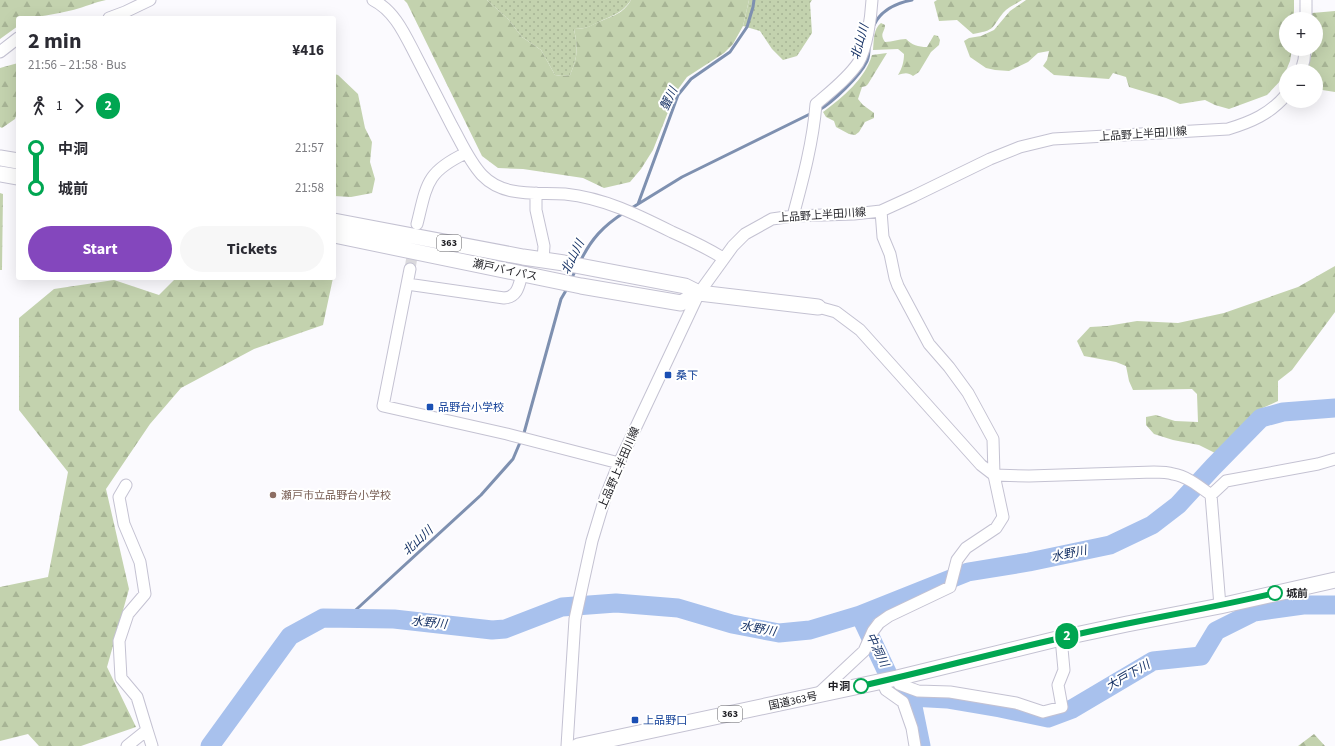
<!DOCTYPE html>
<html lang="en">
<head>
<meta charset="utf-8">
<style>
	:root { --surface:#fff; --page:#f7f7f7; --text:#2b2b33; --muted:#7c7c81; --accent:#8447bd }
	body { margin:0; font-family:"Source Sans 3","Noto Sans JP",sans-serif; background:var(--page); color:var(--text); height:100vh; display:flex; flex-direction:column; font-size:15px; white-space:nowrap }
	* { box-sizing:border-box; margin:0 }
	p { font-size:13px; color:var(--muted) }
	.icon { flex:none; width:22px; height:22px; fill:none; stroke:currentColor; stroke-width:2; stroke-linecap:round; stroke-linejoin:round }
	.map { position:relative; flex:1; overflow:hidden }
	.drawer { position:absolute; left:16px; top:16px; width:320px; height:264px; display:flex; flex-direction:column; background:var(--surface); border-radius:4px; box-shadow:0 4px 16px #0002 }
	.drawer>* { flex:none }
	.badge { padding:0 8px; border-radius:13px; font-size:14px; line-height:26px }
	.tools { position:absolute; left:1279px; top:12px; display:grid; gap:8px }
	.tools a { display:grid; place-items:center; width:44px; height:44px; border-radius:50%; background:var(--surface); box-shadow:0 4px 16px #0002; font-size:20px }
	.map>.badge { position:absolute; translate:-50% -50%; box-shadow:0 0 0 2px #fff }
	.legs { display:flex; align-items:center; gap:6px; height:44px; padding:0 12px; font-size:13px }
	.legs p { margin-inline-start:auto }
	.head { display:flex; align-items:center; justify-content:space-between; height:68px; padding:0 12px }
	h1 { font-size:22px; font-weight:700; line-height:30px }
	.primary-button { display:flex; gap:8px; margin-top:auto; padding:8px 12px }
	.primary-button a { flex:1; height:46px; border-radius:24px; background:var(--accent); color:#fff; font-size:16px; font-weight:700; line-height:46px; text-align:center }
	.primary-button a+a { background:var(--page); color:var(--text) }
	ul { padding:0 12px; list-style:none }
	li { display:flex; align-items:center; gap:14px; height:40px; font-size:15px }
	li i { display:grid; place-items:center; width:6px; height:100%; margin:0 5px; background:currentColor }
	li i::after { content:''; width:10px; height:10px; margin:-5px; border:3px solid; border-radius:50%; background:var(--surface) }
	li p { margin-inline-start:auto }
	li:first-child i { background:linear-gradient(#0000 50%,currentColor 0) }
	li:last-child i { background:linear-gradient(currentColor 50%,#0000 0) }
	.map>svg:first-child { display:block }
	.green { fill:url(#green-dots) }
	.forest { fill:url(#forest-firs) }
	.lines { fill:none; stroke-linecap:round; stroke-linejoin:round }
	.stream { stroke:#7e90b0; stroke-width:3 }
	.river { stroke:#a8c1ed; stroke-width:19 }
	.minor-tunnel { stroke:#dad9dd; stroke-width:11; stroke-dasharray:11 5.5; stroke-linecap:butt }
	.minor-casing { stroke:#c4c2d2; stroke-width:13 }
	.highway-casing { stroke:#c4c2d2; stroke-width:17 }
	.minor { stroke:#fff; stroke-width:11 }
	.highway { stroke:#fff; stroke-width:15 }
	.line-1-casing { stroke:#fff; stroke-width:9 }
	.line-1 { stroke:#00a651; stroke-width:6 }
	.transit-dot { fill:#1a4fb4; stroke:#fff; stroke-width:1.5 }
	.education-dot { fill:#8d6e63; stroke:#fff; stroke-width:1.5 }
	.stop-1-dot { fill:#fff; stroke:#00a651; stroke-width:2 }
	.labels { text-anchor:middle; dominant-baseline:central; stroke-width:4; stroke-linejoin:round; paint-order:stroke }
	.shield { fill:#fff; stroke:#616164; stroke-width:1 }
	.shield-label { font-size:10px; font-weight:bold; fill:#1d1d22 }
	.street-label { font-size:11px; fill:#1d1d22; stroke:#fff }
	.transit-label { font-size:11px; fill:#164399; stroke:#fff; text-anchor:start }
	.education-label { font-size:11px; fill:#785e54; stroke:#fff; text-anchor:start }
	.stop-label { font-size:11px; font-weight:bold; fill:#1d1d22; stroke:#fff; text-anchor:start }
	.water-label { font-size:12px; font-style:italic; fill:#173366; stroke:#fff }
</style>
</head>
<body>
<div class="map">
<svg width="1335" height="746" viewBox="0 0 1335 746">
	<defs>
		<pattern id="green-dots" width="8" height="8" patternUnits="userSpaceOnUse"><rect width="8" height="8" fill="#c3d2ae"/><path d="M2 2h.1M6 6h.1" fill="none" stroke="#a7b495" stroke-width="1.8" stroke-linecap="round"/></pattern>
		<pattern id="forest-firs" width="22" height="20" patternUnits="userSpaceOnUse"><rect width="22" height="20" fill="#c3d2ae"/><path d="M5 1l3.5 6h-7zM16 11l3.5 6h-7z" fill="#a7b495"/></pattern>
	</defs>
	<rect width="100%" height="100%" fill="#fbfafe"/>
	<!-- green -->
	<path class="green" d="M487 0H631C621 14 615 14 601 21 590 26 587 29 574 29 578 49 578 56 570 75L562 76 555 75 541 50 522 37 508 19Z
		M749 0H812L810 3 812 33 797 56 783 60 772 49 760 31 743 26Z"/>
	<!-- forest -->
	<path class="forest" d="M0 0H106C95 2 85 7 73 10 55 14 37 18 18 18V26L0 39Z
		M404 0H487L508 19 522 37 541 50 555 75 562 76 570 75C578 56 578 49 574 29 587 29 589 26 601 21 614 15 623 14 631 0H749L743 26 733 44 724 53 687 77 676 92 653 150 641 169 630 182 604 188 583 178 523 169 498 168 482 156 407 3Z
		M937 0H1022C1016 4 1008 7 1003 13 991 28 996 30 973 34L957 20 939 21 934 2Z
		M1026 0H1294V19H1286V49H1292L1290 61 1283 78 1267 95 1229 109 1215 105 1205 100 1180 104 1166 98 1129 87 1126 77 1113 73 1109 79 1054 75 1043 66 1047 60 1049 51 1038 53 1028 62 1009 71 995 70 986 68 970 57 964 41 969 38 981 36 994 30 1010 11Z
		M1335 11V92L1316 89V71H1307L1313 49H1316V19H1312V13Z
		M881 23 885 25C885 32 879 34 885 42 893 42 898 39 906 39 912 45 918 47 927 47L934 35 938 36 940 40 939 45 931 52 919 72 913 76C908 72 904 73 898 75 902 68 904 62 904 54L898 49 873 50C874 41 873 29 881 23Z
		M887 53 868 84 866 86 862 87 858 99 863 105 874 113V118L865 122 859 132 855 135 849 134 836 127 834 121 826 117 823 112C843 97 865 79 872 55Z
		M18 63V110L15 119 2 128 0 127V68Z
		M334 74 338 75 358 94 365 128 372 142 370 162 375 179 372 193 351 197 334 196Z
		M0 193 3 194 2 270H0Z
		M1335 266V312L1292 370 1278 381V401L1256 411 1215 453 1199 445 1173 440 1154 434 1146 425V417L1156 415 1175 421 1198 422 1197 394 1192 389 1133 390 1129 381 1126 366 1116 362 1084 356 1077 341 1090 327 1107 326 1137 321 1178 323 1224 313 1298 287Z
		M176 278H333L323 325 254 349 181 388 150 424 106 489 129 589 107 667 136 727 81 746H39L28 734 0 741V587L48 577 68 472 19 410V318L54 289 114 280 159 295Z
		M1314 734 1325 746H1298Z"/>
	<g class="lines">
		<!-- stream -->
		<path class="stream" d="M874 25C881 10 897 3 912 0
			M819 110C833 102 860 76 867 61 869 57 869 52 869 48
			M638 204 678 95 691 79 730 52 747 27 753 7 754 0
			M630 209 682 177 812 113
			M580 262C591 239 603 226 625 212
			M571 280 576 269
			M347 618 481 495 513 459 524 433 561 299 568 287"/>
		<!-- river -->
		<path class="river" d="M860 615 894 687 911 697 921 746
			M911 697 947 699 1000 708 1048 718 1072 709 1153 661 1201 656 1216 631 1254 612 1303 605H1335
			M210 746 290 636 323 618 394 619 492 630 505 629 562 607 616 603 678 608 732 624 779 633 810 630 860 615 968 572 1029 562 1110 545 1152 525 1178 505 1213 467 1261 418 1283 412 1335 408"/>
		<!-- minor-tunnel -->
		<path class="minor-tunnel" d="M410 269 414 244"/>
		<!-- minor casing -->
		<g class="minor-casing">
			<path id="minor" d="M373 0C395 11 405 35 416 56 428 79 440 103 452 126 461 142 469 161 482 175 504 198 536 192 565 194 604 198 638 215 672 232 690 240 707 248 723 258
				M109 18 125 12 150 0
				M1306 19V0
				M0 52 18 38
				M1301 71 1304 60 1305 49
				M536 193V210L544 246 543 260
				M793 216C803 179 813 142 816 104 831 91 847 79 858 63 867 48 871 17 872 0
				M417 224C427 184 426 172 466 153
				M410 269 383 406 507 434 619 463
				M407 284 504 298C518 297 519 285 522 274
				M818 307 836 312 860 330 981 465 994 475 1029 476 1154 472C1160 472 1167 472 1173 474 1187 476 1200 487 1211 495L1220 606
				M126 485 119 497 124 524 140 562 145 594 128 614 119 641 121 678 137 697 147 730
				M1211 495 1226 481 1318 464 1335 459
				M897 678 899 684 918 691 950 692 1016 703 1043 712 1062 707 1058 685 1064 670 1061 638
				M882 681 886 690 903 702 912 728 915 746
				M817 695 864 651 873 631 879 623 889 616 950 587 957 560 966 548 996 528 1003 517 994 475 993 439 968 393 949 367 929 344 898 286 895 278 890 254 883 237 881 211
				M127 746 147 730 152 746
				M567 746 575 619 592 541 605 498 619 463 699 293 733 246 745 234 772 219 793 216 854 214 881 211 914 196 990 159 1020 147 1053 139 1228 129C1251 122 1270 114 1286 95"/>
		</g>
		<!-- highway casing -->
		<g class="highway-casing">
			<path id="highway" d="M0 158 18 161
				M0 174 18 177
				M334 221 523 257 564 263 685 286 699 293 818 307
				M334 235 581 286 681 303 699 293
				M578 746 897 678 1061 638 1127 624 1220 606 1335 580"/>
		</g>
		<!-- minor -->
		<use href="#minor" class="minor"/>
		<!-- highway -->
		<use href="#highway" class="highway"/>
	</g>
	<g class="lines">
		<!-- line-1 casing -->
		<g class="line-1-casing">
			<path id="line-1" d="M861 686C928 671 994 653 1061 638 1132 621 1204 610 1275 593"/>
		</g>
		<!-- line-1 -->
		<use href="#line-1" class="line-1"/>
	</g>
	<!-- markers -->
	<g class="transit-dot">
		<rect x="664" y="371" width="8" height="8" rx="2"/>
		<rect x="426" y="403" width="8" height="8" rx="2"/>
		<rect x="631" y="716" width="8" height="8" rx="2"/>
	</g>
	<circle class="education-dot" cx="273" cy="495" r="4"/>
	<g class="stop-1-dot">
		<circle cx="1275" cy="593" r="7"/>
		<circle cx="861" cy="686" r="7"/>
	</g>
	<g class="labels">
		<!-- shield labels -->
		<g class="shield">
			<rect x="437" y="235" width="24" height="16" rx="3"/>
			<rect x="718" y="706" width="24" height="16" rx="3"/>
		</g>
		<g class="shield-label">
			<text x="449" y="243">363</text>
			<text x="730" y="714">363</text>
		</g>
		<!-- street labels -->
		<g class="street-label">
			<text transform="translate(1143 134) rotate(-4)">上品野上半田川線</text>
			<text transform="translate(822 215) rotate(-4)">上品野上半田川線</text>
			<text transform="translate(505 270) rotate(12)">瀬戸バイパス</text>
			<text transform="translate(619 468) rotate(-67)">上品野上半田川線</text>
			<text transform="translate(793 701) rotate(-12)">国道363号</text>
		</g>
		<!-- transit labels -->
		<g class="transit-label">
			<text x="676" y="375">桑下</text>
			<text x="438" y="407">品野台小学校</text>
			<text x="643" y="720">上品野口</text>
		</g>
		<!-- education labels -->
		<g class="education-label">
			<text x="281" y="495">瀬戸市立品野台小学校</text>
		</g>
		<!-- stop labels -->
		<g class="stop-label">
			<text x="1286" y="593">城前</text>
			<text x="850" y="686" text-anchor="end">中洞</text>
		</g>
		<!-- water labels -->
		<g class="water-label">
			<text transform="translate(860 42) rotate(-74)">北山川</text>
			<text transform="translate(669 99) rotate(-64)">蟹川</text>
			<text transform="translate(573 257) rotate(-63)">北山川</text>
			<text transform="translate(418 541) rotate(-43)">北山川</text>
			<text transform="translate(1069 554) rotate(-12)">水野川</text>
			<text transform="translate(429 623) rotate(6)">水野川</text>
			<text transform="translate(758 629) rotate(10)">水野川</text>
			<text transform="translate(877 650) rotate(64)">中洞川</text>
			<text transform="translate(1128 676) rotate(-30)">大戸下川</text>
		</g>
	</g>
</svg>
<div class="tools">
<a>+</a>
<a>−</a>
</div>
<b class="badge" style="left:1067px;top:636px;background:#00a651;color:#fff">2</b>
<section class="drawer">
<div class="head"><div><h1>2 min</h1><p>21:56 – 21:58 · Bus</p></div><b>¥416</b></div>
<div class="legs"><svg class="icon" aria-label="walk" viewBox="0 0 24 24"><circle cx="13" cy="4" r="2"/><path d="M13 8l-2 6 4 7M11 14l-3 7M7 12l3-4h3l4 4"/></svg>1<svg class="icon" aria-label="forward" viewBox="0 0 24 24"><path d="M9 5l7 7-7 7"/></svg><b class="badge" style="background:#00a651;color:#fff">2</b></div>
<ul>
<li><i style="color:#00a651"></i><b>中洞</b><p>21:57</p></li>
<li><i style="color:#00a651"></i><b>城前</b><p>21:58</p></li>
</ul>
<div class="primary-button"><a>Start</a><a>Tickets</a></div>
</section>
</div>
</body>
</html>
